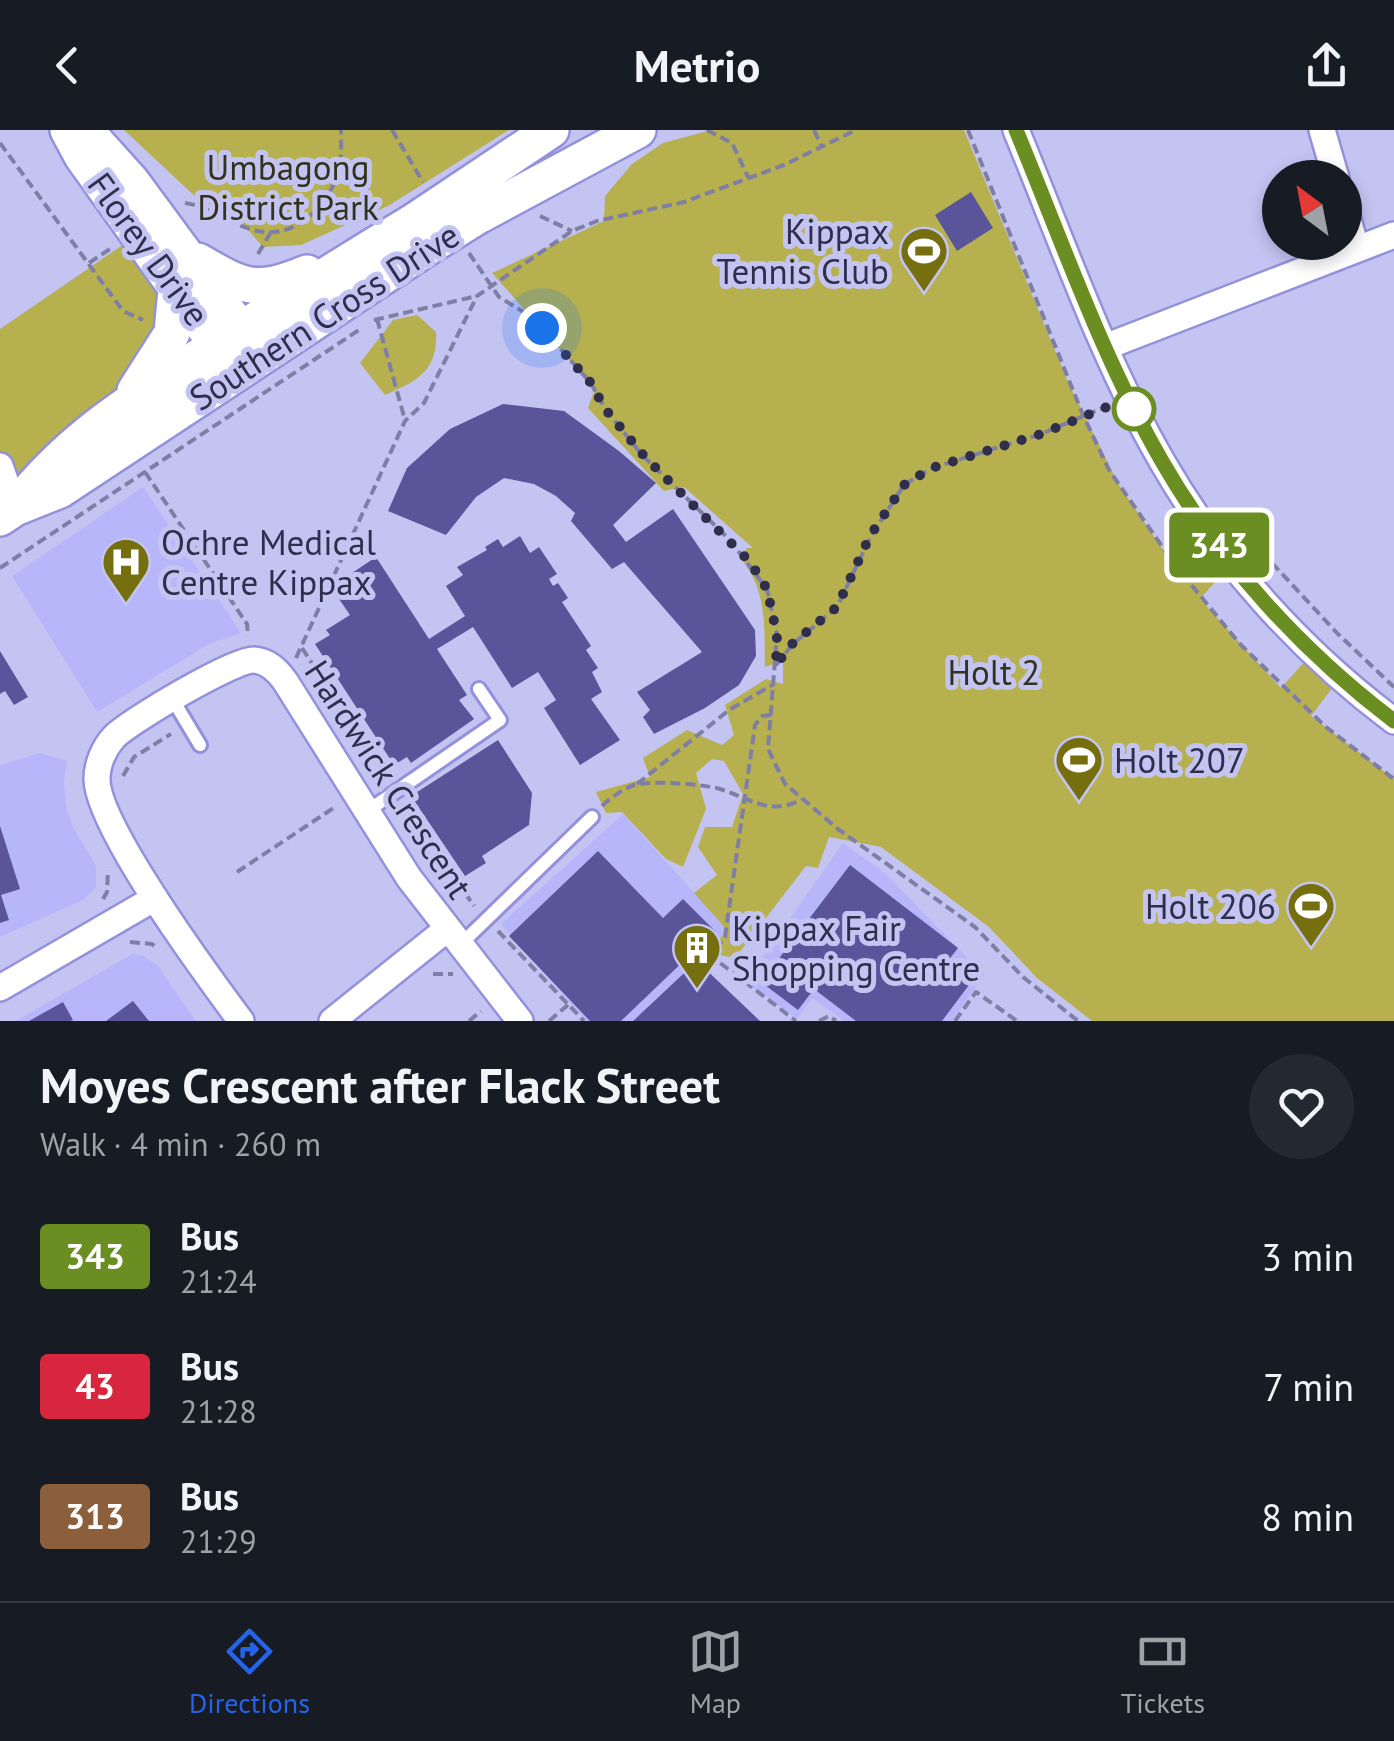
<!DOCTYPE html>
<html lang="en">
<head>
<meta charset="utf-8">
<style>
	:root { --surface:#171b24; --page:#242831; --text:#f1f3f6; --muted:#9ea1a6; --line:#363941; --accent:#2563eb }
	body { margin:0; font-family:"PT Sans",sans-serif; background:var(--page); color:var(--text); height:100vh; display:flex; flex-direction:column; font-size:38px; white-space:nowrap }
	* { box-sizing:border-box; margin:0 }
	p { font-size:32px; color:var(--muted) }
	.icon { flex:none; width:55px; height:55px; fill:none; stroke:currentColor; stroke-width:2; stroke-linecap:round; stroke-linejoin:round }
	.map { position:relative; height:891px; overflow:hidden }
	.drawer { display:flex; flex-direction:column; background:var(--surface); flex:1 }
	.drawer>* { flex:none }
	.badge { padding:0 20px; border-radius:8px; font-size:35px; line-height:65px }
	.needle { width:65px; rotate:328deg }
	.controls { position:absolute; left:1262px; top:30px; display:grid; gap:20px }
	.controls a { display:grid; place-items:center; width:100px; height:100px; border-radius:50%; background:var(--surface); box-shadow:0 5px 15px #0003; font-size:50px }
	.you { position:absolute; width:50px; height:50px; margin:-25px; border:8px solid #fff; border-radius:50%; background:#1a73e8; box-shadow:0 0 0 15px #1a73e833 }
	.map>.badge { position:absolute; translate:-50% -50%; box-shadow:0 0 0 5px #fff }
	.round { display:grid; place-items:center; flex:none; width:105px; height:105px; border-radius:52px; background:var(--page) }
	.overview { display:flex; align-items:center; justify-content:space-between; height:170px; padding:0 40px }
	h1 { font-size:48px; font-weight:600; line-height:75px }
	ul { padding:0; list-style:none }
	li { display:flex; align-items:center; gap:30px; height:130px; padding:0 40px }
	li div { flex:1 }
	li b { display:block; font-size:38px }
	li em { font-style:normal }
	li .badge { min-width:110px; font-weight:700; text-align:center }
	header { display:flex; justify-content:space-between; align-items:center; height:130px; padding:0 40px; background:var(--surface); font-size:45px; font-weight:600 }
	.menu { display:flex; justify-content:space-around; align-items:center; height:140px; border-top:2px solid var(--line); background:var(--surface); font-size:28px; color:var(--muted) }
	.menu a { display:grid; justify-items:center; gap:5px }
	.menu .current { color:var(--accent) }
	.map>svg:first-child { display:block }
	.built { fill:#b8b6fa }
	.green { fill:#b7b04e }
	.building { fill:#5a549a }
	.lines { fill:none; stroke-linecap:round; stroke-linejoin:round }
	.service-casing { stroke:#9491dc; stroke-width:18 }
	.minor-casing { stroke:#9491dc; stroke-width:30 }
	.secondary-casing { stroke:#9491dc; stroke-width:40 }
	.path { stroke:#7f7ea5; stroke-width:4; stroke-dasharray:10 5; stroke-linecap:butt }
	.service { stroke:#fff; stroke-width:12 }
	.minor { stroke:#fff; stroke-width:25 }
	.secondary { stroke:#fff; stroke-width:35 }
	.secondary-bridge-casing { stroke:#9491dc; stroke-width:40; stroke-linecap:butt }
	.secondary-bridge { stroke:#fff; stroke-width:35 }
	.line-casing { stroke:#fff; stroke-width:22 }
	.line { stroke:#6b8e23; stroke-width:15 }
	.walk { stroke:#302e4d; stroke-width:10; stroke-dasharray:0 18 }
	.stop-dot { fill:#fff; stroke:#6b8e23; stroke-width:5 }
	.labels { text-anchor:middle; dominant-baseline:central; stroke-width:10; stroke-linejoin:round; paint-order:stroke }
	.park-label { font-size:35px; fill:#33321c; stroke:#c4c4f3 }
	.poi-label { font-size:35px; fill:#302e4d; stroke:#c4c4f3; text-anchor:start }
	.street-label { font-size:35px; fill:#302e4d; stroke:#c4c4f3 }
</style>
</head>
<body>
<header><svg class="icon" aria-label="back" viewBox="0 0 24 24"><path d="M15 5l-7 7 7 7"/></svg>Metrio<svg class="icon" aria-label="share" viewBox="0 0 24 24"><path d="M12 15V3M7 8l5-5 5 5M5 13v7h14v-7"/></svg></header>
<div class="map">
<svg width="1394" height="891" viewBox="0 0 1394 891">
	<rect width="100%" height="100%" fill="#c4c4f3"/>
	<!-- built -->
	<path class="built" d="M143 357 241 503 209 514 97 582 12 446Z
		M39 623 67 631 64 652 66 677 73 697 96 736V757L83 770 0 807V635Z
		M623 684 729 801 690 836 748 891H586L501 794Z
		M843 713 885 743 984 845 952 891H844L812 868 797 888 745 852Z
		M132 824 142 825 157 835 196 891H16Z"/>
	<!-- green -->
	<path class="green" d="M124 0H509L388 76 301 115 263 117 234 84 200 71Z
		M711 0H964L1068 252 1119 355 1179 443 1204 431 1223 443 1200 469 1281 558 1305 531 1333 557 1311 586 1394 649V891H1092L1037 848 989 797 881 717 829 707 818 738 806 736 735 828 705 822 728 801 694 763 717 745 698 717 705 697H732L743 664 724 631 712 629 696 643 706 679 683 737 666 729 622 682 606 683 596 662 650 647 643 628 687 600 722 615 734 605 725 575 766 549 783 554V531L765 537C764 499 768 459 740 428L747 418H753L684 357 664 361 588 278 595 259 492 143 604 91 605 66 632 34 663 13Z
		M127 112 161 162 153 207 98 283 0 357V199Z
		M417 185 436 202C438 241 417 251 385 265L360 233 393 190Z"/>
	<!-- building -->
	<path class="building" d="M971 62 993 98 957 121 935 85Z
		M503 274 564 281 619 321 656 353 613 395 626 412 673 379 755 500 756 526 739 555 705 578 654 604 643 587 650 580 637 562 702 522 624 432 612 439 571 391 575 383 556 366 534 354 504 348 476 367 446 405 388 381 407 338 450 299Z
		M520 406 530 423 539 417 557 444 549 449 553 456 558 453 568 468 562 472 591 516 586 520 598 538 592 542 602 562 591 569 620 610 580 635 544 578 556 570 538 542 512 558 473 497 437 519 467 565 459 570 474 589 411 633 407 627 394 635 315 514 330 505 326 500 350 485 337 466 345 461 343 458 356 449 352 443 376 427 429 509 465 486 446 456 463 445 457 437 487 420 485 417 498 409 503 417Z
		M0 521 28 567 14 575 5 561 0 564Z
		M498 610 532 663 529 695 482 726 486 733 465 746 411 666Z
		M0 696 20 759 1 765 9 790 0 793Z
		M598 721 663 788 683 769 715 801 621 891H590L509 806Z
		M850 735 958 818 947 832 972 851 942 891H856L814 859 798 880 761 852Z
		M697 831 760 891H633Z
		M133 871 149 891H106Z
		M63 872 73 890 70 891H29Z"/>
	<g class="lines">
		<!-- service casing -->
		<g class="service-casing">
			<path id="service" d="M173 570 200 615
				M366 682 500 590 479 559
				M460 815 592 687"/>
		</g>
		<!-- minor casing -->
		<g class="minor-casing">
			<path id="minor" d="M1016 0C1062 111 1102 228 1163 333 1220 432 1303 523 1394 591
				M1322 0 1336 48
				M1345 79 1356 118
				M1105 217 1394 105
				M0 336 15 378
				M0 858 155 768
				M241 891C209 848 97 696 97 649 97 634 104 618 114 607 130 591 234 529 254 530 268 531 277 540 285 551L409 748 520 891
				M332 891 447 799"/>
		</g>
		<!-- secondary casing -->
		<g class="secondary-casing">
			<path id="secondary" d="M68 0 82 26 217 215 236 227
				M95 11 131 51 241 200 245 219
				M461 60 551 0
				M478 86 638 0
				M198 131C244 158 256 164 307 143
				M135 261 172 203 176 159
				M16 377C71 306 137 267 211 219 278 175 345 133 413 92
				M0 388 15 378 60 360 428 117"/>
		</g>
		<!-- path -->
		<path class="path" d="M392 0 423 52
			M707 0 732 13 748 47
			M814 0 822 17
			M968 0 1083 285 1109 340 1175 435 1240 514 1326 597 1394 649
			M0 13 123 181 143 190
			M185 73C212 77 232 96 258 101 297 109 330 74 339 39 342 27 341 13 341 0
			M540 86 572 101
			M469 123 499 167 532 187 590 252 606 280 643 326 729 409 767 459 777 505 768 619 785 654 838 699 975 797 1023 847 1078 891
			M258 124 271 102
			M89 133 110 119
			M377 189 405 290
			M374 190 477 166
			M145 342 247 494 248 506
			M1231 389 1338 504 1394 557
			M0 438 362 198
			M302 518 387 647
			M296 528 405 291 424 273 477 166 572 101 597 91 684 72 784 35 856 0
			M776 535 793 514 837 477 871 406 904 355 932 338 1041 304 1105 277
			M771 585 762 586 755 595 725 807 711 826 796 891
			M123 646 134 627 171 604
			M637 654 729 580 774 554
			M406 676 474 776
			M602 676C610 668 623 659 634 655 651 650 703 654 720 659 749 668 769 686 801 670
			M237 742 335 677
			M103 769 107 762 108 740
			M498 801 584 891
			M130 812 152 814 158 819
			M433 844H453
			M469 891 481 881
			M549 891 568 875
			M819 891 829 886 836 891
			M955 891 976 862 1017 891"/>
		<!-- service -->
		<use href="#service" class="service"/>
		<!-- minor -->
		<use href="#minor" class="minor"/>
		<!-- secondary -->
		<use href="#secondary" class="secondary"/>
		<!-- secondary-bridge casing -->
		<g class="secondary-bridge-casing">
			<path id="secondary-bridge" d="M413 92 461 60
				M428 117 478 86"/>
		</g>
		<!-- secondary-bridge -->
		<use href="#secondary-bridge" class="secondary-bridge"/>
	</g>
	<g class="lines">
		<!-- line casing -->
		<g class="line-casing">
			<path id="line" d="M1016 0C1062 111 1102 228 1163 333 1220 432 1303 522 1394 591"/>
		</g>
		<!-- line -->
		<use href="#line" class="line"/>
		<!-- walk -->
		<path class="walk" d="M542 198 590 252 606 280 644 326 750 432 767 459 777 505 776 535 792 514 837 477 870 406 904 355 932 338 1041 304 1129 268 1134 279"/>
	</g>
	<!-- icons -->
	<defs>
		<g id="stadium-pin" transform="scale(2.5)"><path d="M0 17L-7.5 6A9.5 9.5 0 1 1 7.5 6Z" fill="#766f0f" stroke="#c4c4f3"/><path d="M0-5a6.5 5 0 1 0 0 10a6.5 5 0 1 0 0-10ZM-3.5-1.8h7v3.6h-7Z" fill="#fff"/></g>
		<g id="hospital-pin" transform="scale(2.5)"><path d="M0 17L-7.5 6A9.5 9.5 0 1 1 7.5 6Z" fill="#766f0f" stroke="#c4c4f3"/><path d="M-5-5h3v3.5h4V-5h3V5h-3V1.5h-4V5h-3Z" fill="#fff"/></g>
		<g id="building-pin" transform="scale(2.5)"><path d="M0 17L-7.5 6A9.5 9.5 0 1 1 7.5 6Z" fill="#766f0f" stroke="#c4c4f3"/><path d="M-4-6H4V6H1V3H-1V6H-4ZM-2.5-4.3h1.7v1.8h-1.7ZM.8-4.3h1.7v1.8H.8ZM-2.5-1h1.7V.8h-1.7ZM.8-1h1.7V.8H.8Z" fill="#fff"/></g>
	</defs>
	<g fill-rule="evenodd">
		<use href="#stadium-pin" x="924" y="121"/>
		<use href="#hospital-pin" x="126" y="432"/>
		<use href="#stadium-pin" x="1079" y="630"/>
		<use href="#stadium-pin" x="1311" y="776"/>
		<use href="#building-pin" x="697" y="818"/>
	</g>
	<!-- markers -->
	<circle class="stop-dot" cx="1134" cy="279" r="20"/>
	<g class="labels">
		<!-- park labels -->
		<g class="park-label">
			<text x="288" y="37">Umbagong<tspan x="288" dy="40">District Park</tspan></text>
			<text x="994" y="542">Holt 2</text>
		</g>
		<!-- poi labels -->
		<g class="poi-label">
			<text x="889" y="101" text-anchor="end">Kippax<tspan x="889" dy="40">Tennis Club</tspan></text>
			<text x="161" y="412">Ochre Medical<tspan x="161" dy="40">Centre Kippax</tspan></text>
			<text x="1114" y="630">Holt 207</text>
			<text x="1276" y="776" text-anchor="end">Holt 206</text>
			<text x="732" y="798">Kippax Fair<tspan x="732" dy="40">Shopping Centre</tspan></text>
		</g>
		<!-- street labels -->
		<g class="street-label">
			<text transform="translate(149 119) rotate(54)">Florey Drive</text>
			<text transform="translate(324 186) rotate(-33)">Southern Cross Drive</text>
			<text transform="translate(389 649) rotate(57)">Hardwick Crescent</text>
		</g>
	</g>
</svg>
<div class="controls">
<a><svg class="needle" viewBox="-14 -14 28 28"><path d="M0-13l5 13h-10z" fill="#e53935"/><path d="M0 13l5-13h-10z" fill="#9ea1a6"/></svg></a>
</div>
<div class="you" style="left:542px;top:198px"></div>
<b class="badge" style="left:1219px;top:415px;background:#6b8e23;color:#fff">343</b>
</div>
<section class="drawer">
<div class="overview"><div><h1>Moyes Crescent after Flack Street</h1><p>Walk · 4 min · 260 m</p></div><a class="round"><svg class="icon" aria-label="heart" viewBox="0 0 24 24"><path d="M12 20l-8-8c-3-5 5-10 8-4 3-6 11-1 8 4z"/></svg></a></div>
<ul>
<li><span class="badge" style="background:#6b8e23;color:#fff">343</span><div><b>Bus</b><p>21:24</p></div><em>3 min</em></li>
<li><span class="badge" style="background:#d7263d;color:#fff">43</span><div><b>Bus</b><p>21:28</p></div><em>7 min</em></li>
<li><span class="badge" style="background:#8b5e3c;color:#fff">313</span><div><b>Bus</b><p>21:29</p></div><em>8 min</em></li>
</ul>
</section>
<nav class="menu">
<a class="current"><svg class="icon" aria-label="directions" viewBox="0 0 24 24"><path d="M12 3l9 9-9 9-9-9zM9 14v-3h6M13 9l2 2-2 2"/></svg>Directions</a>
<a><svg class="icon" aria-label="map" viewBox="0 0 24 24"><path d="M3 6l6-2 6 2 6-2v14l-6 2-6-2-6 2zM9 4v14M15 6v14"/></svg>Map</a>
<a><svg class="icon" aria-label="tickets" viewBox="0 0 24 24"><path d="M3 7h18v10H3zM15 7v10"/></svg>Tickets</a>
</nav>
</body>
</html>
